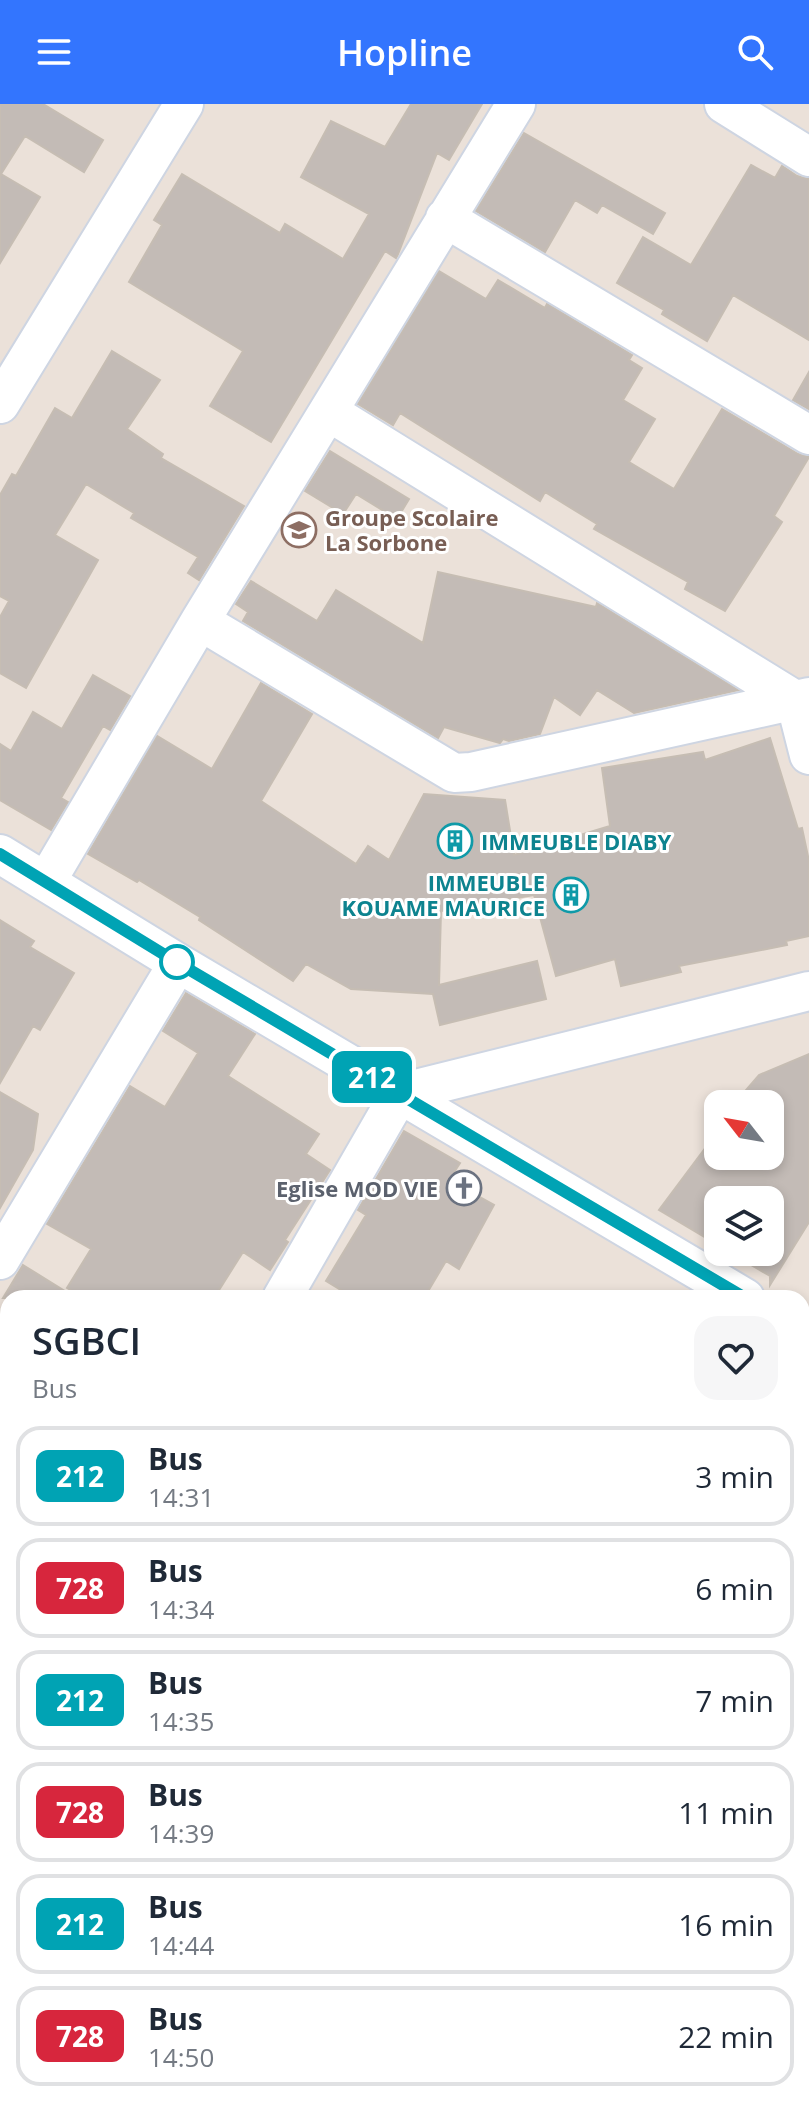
<!DOCTYPE html>
<html lang="en">
<head>
<meta charset="utf-8">
<style>
	:root { --surface:#fff; --page:#f6f6f7; --text:#1f2937; --muted:#747a83; --line:#e0e1e3; --accent:#3375fe }
	body { margin:0; font-family:"Open Sans",sans-serif; background:var(--page); color:var(--text); height:100vh; display:flex; flex-direction:column; font-size:30px; white-space:nowrap }
	* { box-sizing:border-box; margin:0 }
	p { font-size:26px; color:var(--muted) }
	.icon { flex:none; width:44px; height:44px; fill:none; stroke:currentColor; stroke-width:2; stroke-linecap:round; stroke-linejoin:round }
	.map { position:relative; flex:1; overflow:hidden }
	.sheet { position:absolute; left:0px; top:1186px; width:810px; height:824px; display:flex; flex-direction:column; background:var(--surface); border-radius:24px 24px 0 0; box-shadow:0 4px 12px #0003 }
	.sheet>* { flex:none }
	.badge { padding:0 16px; border-radius:12px; font-size:28px; line-height:52px }
	.needle { width:52px; rotate:301deg }
	.buttons { position:absolute; left:704px; top:986px; display:grid; gap:16px }
	.buttons a { display:grid; place-items:center; width:80px; height:80px; border-radius:16px; background:var(--surface); box-shadow:0 4px 12px #0003; font-size:40px }
	.map>.badge { position:absolute; translate:-50% -50%; box-shadow:0 0 0 4px #fff }
	.round { display:grid; place-items:center; flex:none; width:84px; height:84px; border-radius:24px; background:var(--page) }
	.head { display:flex; align-items:center; justify-content:space-between; height:136px; padding:0 32px }
	h1 { font-size:38px; font-weight:600; line-height:60px }
	ul { padding:0; list-style:none }
	li { display:flex; align-items:center; gap:24px; height:100px; margin:0 16px 12px; padding:0 16px; border:4px solid var(--line); border-radius:24px }
	li div { flex:1 }
	li b { display:block; font-size:30px }
	li em { font-style:normal }
	li .badge { min-width:88px; font-weight:700; text-align:center }
	header { display:flex; justify-content:space-between; align-items:center; height:104px; padding:0 32px; background:var(--accent); color:#fff; font-size:36px; font-weight:600 }
	.map>svg:first-child { display:block }
	.building { fill:#c3bbb6; stroke:#c6bdb3; stroke-width:2 }
	.lines { fill:none; stroke-linecap:round; stroke-linejoin:round }
	.minor-casing { stroke:#ced5e2; stroke-width:42 }
	.minor { stroke:#fff; stroke-width:38 }
	.line-casing { stroke:#fff; stroke-width:18 }
	.line { stroke:#00a3b4; stroke-width:12 }
	.stop-dot { fill:#fff; stroke:#00a3b4; stroke-width:4 }
	.labels { text-anchor:middle; dominant-baseline:central; stroke-width:6; stroke-linejoin:round; paint-order:stroke }
	.education-label { font-size:22px; font-weight:bold; fill:#785e54; stroke:#fff; text-anchor:start }
	.culture-label { font-size:22px; font-weight:bold; fill:#0d838f; stroke:#fff; text-anchor:start }
	.worship-label { font-size:22px; font-weight:bold; fill:#5b616d; stroke:#fff; text-anchor:end }
</style>
</head>
<body>
<header><svg class="icon" aria-label="menu" viewBox="0 0 24 24"><path d="M4 6h16M4 12h16M4 18h16"/></svg>Hopline<svg class="icon" aria-label="search" viewBox="0 0 24 24"><circle cx="10" cy="10" r="6"/><path d="M15 15l6 6"/></svg></header>
<div class="map">
<svg width="809" height="2010" viewBox="0 0 809 2010">
	<rect width="100%" height="100%" fill="#ebe1d9"/>
	<!-- building -->
	<path class="building" d="M0 0H43L103 36 84 68 25 32 1 70 40 93 0 159Z
		M411 0H482L449 56 437 49 398 150 396 154 385 147 271 338 210 302 243 247 129 178 162 121 154 116 182 70 280 129 285 120 343 155 369 110 301 73 331 17 385 43Z
		M524 29 665 109 653 130 602 101 597 109 575 96 545 148 476 107Z
		M751 61 775 74 782 62 797 72 809 75V236L733 191 707 237 662 210 664 206 617 179 643 133 691 161Z
		M439 167 486 195 498 176 545 204 547 200 632 251 629 256 642 264 623 296 655 315 629 358 674 385 722 305 798 350 809 353 774 412 782 418 725 507 685 485 688 478 594 425 597 420 545 388 540 397 400 309 393 321 358 300Z
		M112 247 160 276 127 325 163 350 161 354 244 402 199 476 188 469 198 453 131 414 134 409 86 380 55 431 98 456 26 584 0 569V513L9 497 0 492V391L12 370 16 372 55 304 72 314Z
		M809 268V305L793 296Z
		M330 347 409 395 397 415 356 390 343 410 305 387Z
		M438 468 596 503 597 499 738 586 634 609 597 586 580 611 554 593 540 630 509 637 503 635 500 639 444 623 438 634 243 517 248 508 236 500 251 477 317 517 336 486 423 539Z
		M93 571 130 592 110 626 103 622 61 694 68 698 51 726 0 696V640L11 647 33 608 62 625Z
		M261 579 312 610 261 697 356 760 368 742 389 756 424 690 505 696 514 751 610 722 602 664 703 648 705 656 770 634 798 725 802 724 809 757V832L786 837 787 841 679 862 681 868 621 882 615 855 556 872 534 791 441 807 439 881 537 857 546 895 440 921 433 890 351 885 306 860 293 877 199 816 200 813 139 776 137 778 88 750 157 632 212 665Z
		M0 816 34 837 30 843 74 869 40 926 33 922 0 979Z
		M186 889 255 930 228 972 319 1030 306 1050 330 1066 285 1136 288 1138 270 1166 243 1148 214 1194H84L67 1184 91 1145 47 1120 130 982 165 1003 198 949 163 927Z
		M809 950V1118L770 1181V1172L729 1148H770V1096H718V1141L659 1106 718 1027V1052H770V1000H734L759 971Z
		M0 988 38 1010 33 1046 0 1104Z
		M404 1027 460 1059 449 1076 494 1101 459 1165 446 1157 424 1194H354L326 1177 366 1111 358 1106Z
		M23 1161 76 1194H3Z"/>
	<g class="lines">
		<!-- minor casing -->
		<g class="minor-casing">
			<path id="minor" d="M724 0 809 53
				M445 114 809 331
				M0 300 184 0
				M329 308 795 596 809 651
				M200 517 454 669 471 668 809 593
				M0 750 178 859 745 1194
				M46 778 200 517 516 0
				M0 1156 178 859
				M282 1194 400 989 809 887
				M802 1228 809 1232
				M0 1393 8 1397
				M802 1589 809 1577
				M0 1668 8 1655
				M0 1815 8 1820
				M802 1888 809 1893
				M320 2002 333 2010
				M178 2010 183 2002"/>
		</g>
		<!-- minor -->
		<use href="#minor" class="minor"/>
	</g>
	<g class="lines">
		<!-- line casing -->
		<g class="line-casing">
			<path id="line" d="M0 750 178 859 745 1194"/>
		</g>
		<!-- line -->
		<use href="#line" class="line"/>
	</g>
	<!-- icons -->
	<defs>
		<g id="school-ring" transform="scale(1.8)"><circle r="9.5" fill="#fff" stroke="#8d6e63" stroke-width="1.5"/><path d="M0-5L7-2L0 1L-7-2ZM-4 1L0 2.5L4 1V4Q0 6-4 4Z" fill="#8d6e63"/></g>
		<g id="building-ring" transform="scale(1.8)"><circle r="9.5" fill="#fff" stroke="#0f9aa8" stroke-width="1.5"/><path d="M-4-6H4V6H1V3H-1V6H-4ZM-2.5-4.3h1.7v1.8h-1.7ZM.8-4.3h1.7v1.8H.8ZM-2.5-1h1.7V.8h-1.7ZM.8-1h1.7V.8H.8Z" fill="#0f9aa8"/></g>
		<g id="church-ring" transform="scale(1.8)"><circle r="9.5" fill="#fff" stroke="#6b7280" stroke-width="1.5"/><path d="M-1.2-6h2.4v3.5h3.3v2.4h-3.3V6h-2.4V-.1h-3.3v-2.4h3.3Z" fill="#6b7280"/></g>
	</defs>
	<g fill-rule="evenodd">
		<use href="#school-ring" x="299" y="426"/>
		<use href="#building-ring" x="455" y="737"/>
		<use href="#building-ring" x="571" y="791"/>
		<use href="#church-ring" x="464" y="1084"/>
	</g>
	<!-- markers -->
	<circle class="stop-dot" cx="177" cy="858" r="16"/>
	<g class="labels">
		<!-- education labels -->
		<g class="education-label">
			<text x="325" y="413">Groupe Scolaire<tspan x="325" dy="25">La Sorbone</tspan></text>
		</g>
		<!-- culture labels -->
		<g class="culture-label">
			<text x="481" y="737">IMMEUBLE DIABY</text>
			<text x="545" y="778" text-anchor="end">IMMEUBLE<tspan x="545" dy="25">KOUAME MAURICE</tspan></text>
		</g>
		<!-- worship labels -->
		<g class="worship-label">
			<text x="438" y="1084">Eglise MOD VIE</text>
		</g>
	</g>
</svg>
<div class="buttons">
<a><svg class="needle" viewBox="-14 -14 28 28"><path d="M0-13l5 13h-10z" fill="#e53935"/><path d="M0 13l5-13h-10z" fill="#747a83"/></svg></a>
<a><svg class="icon" aria-label="layers" viewBox="0 0 24 24"><path d="M12 4l9 5-9 5-9-5zM3 14l9 5 9-5"/></svg></a>
</div>
<b class="badge" style="left:372px;top:973px;background:#00a3b4;color:#fff">212</b>
<section class="sheet">
<div class="head"><div><h1>SGBCI</h1><p>Bus</p></div><a class="round"><svg class="icon" aria-label="heart" viewBox="0 0 24 24"><path d="M12 20l-8-8c-3-5 5-10 8-4 3-6 11-1 8 4z"/></svg></a></div>
<ul>
<li><span class="badge" style="background:#00a3b4;color:#fff">212</span><div><b>Bus</b><p>14:31</p></div><em>3 min</em></li>
<li><span class="badge" style="background:#d7263d;color:#fff">728</span><div><b>Bus</b><p>14:34</p></div><em>6 min</em></li>
<li><span class="badge" style="background:#00a3b4;color:#fff">212</span><div><b>Bus</b><p>14:35</p></div><em>7 min</em></li>
<li><span class="badge" style="background:#d7263d;color:#fff">728</span><div><b>Bus</b><p>14:39</p></div><em>11 min</em></li>
<li><span class="badge" style="background:#00a3b4;color:#fff">212</span><div><b>Bus</b><p>14:44</p></div><em>16 min</em></li>
<li><span class="badge" style="background:#d7263d;color:#fff">728</span><div><b>Bus</b><p>14:50</p></div><em>22 min</em></li>
</ul>
</section>
</div>
</body>
</html>
